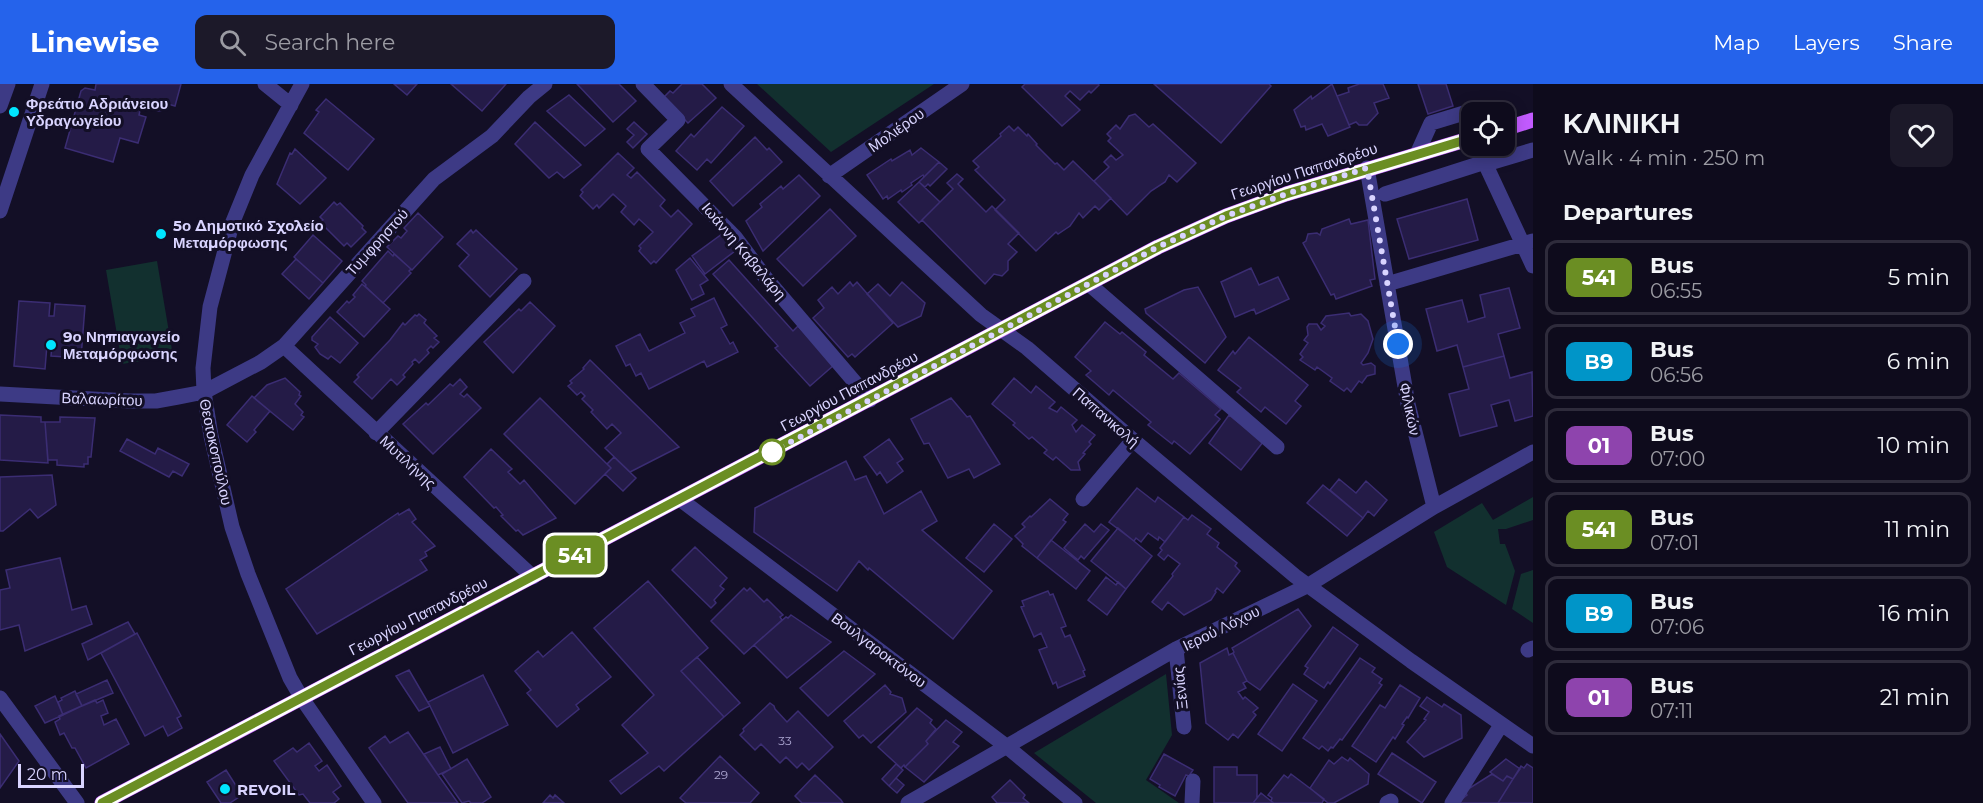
<!DOCTYPE html>
<html lang="en">
<head>
<meta charset="utf-8">
<style>
	:root { --surface:#0e0b1c; --page:#1c1929; --text:#f1f3f6; --muted:#9b9ba3; --line:#2e2b3b; --accent:#2563eb }
	body { margin:0; font-family:Montserrat,sans-serif; background:var(--page); color:var(--text); height:100vh; display:flex; flex-direction:column; font-size:22px; white-space:nowrap }
	* { box-sizing:border-box; margin:0 }
	p { font-size:20px; color:var(--muted) }
	.icon { flex:none; width:33px; height:33px; fill:none; stroke:currentColor; stroke-width:2; stroke-linecap:round; stroke-linejoin:round }
	.map { position:relative; flex:1; overflow:hidden }
	.drawer { display:flex; flex-direction:column; background:var(--surface); width:450px }
	.drawer>* { flex:none }
	.badge { padding:0 12px; border-radius:9px; font-size:21px; line-height:39px }
	.fabs { position:absolute; left:1461px; top:18px; display:grid; gap:12px }
	.fabs a { display:grid; place-items:center; width:54px; height:54px; border-radius:12px; background:var(--surface); box-shadow:0 3px 15px #0003,0 0 0 2px var(--line); font-size:30px }
	.scale { position:absolute; left:18px; bottom:15px; width:66px; box-sizing:border-box; padding-left:6px; border:3px solid #d9d4ff; border-top:0; font-size:16px; line-height:21px; white-space:nowrap; color:#d9d4ff; -webkit-text-stroke:4px #130f26; paint-order:stroke }
	.you { position:absolute; width:30px; height:30px; margin:-15px; border:4px solid #fff; border-radius:50%; background:#1a73e8; box-shadow:0 0 0 9px #1a73e833 }
	.map>.badge { position:absolute; translate:-50% -50%; box-shadow:0 0 0 3px #fff }
	h2 { padding:0 30px; font-size:22px; line-height:54px }
	.round { display:grid; place-items:center; flex:none; width:63px; height:63px; border-radius:12px; background:var(--page) }
	.head { display:flex; align-items:center; justify-content:space-between; height:102px; padding:0 30px }
	h1 { font-size:28px; font-weight:700; line-height:45px }
	ul { padding:0; list-style:none }
	li { display:flex; align-items:center; gap:18px; height:75px; margin:0 12px 9px; padding:0 18px; border:3px solid var(--line); border-radius:12px }
	li div { flex:1 }
	li b { display:block; font-size:22px }
	li em { font-style:normal }
	li .badge { min-width:66px; font-weight:700; text-align:center }
	header { display:flex; align-items:center; gap:36px; box-sizing:border-box; height:84px; padding:0 30px; background:var(--accent); color:#fff }
	header strong { font-size:28px }
	nav { display:flex; gap:33px; margin-inline-start:auto; font-size:21px }
	.search { width:420px; height:54px; background:var(--page); display:flex; align-items:center; gap:15px; box-sizing:border-box; padding:0 21px; border-radius:12px; color:var(--muted); font-size:22px }
	main { display:flex; flex:1; min-height:0 }
	.map>svg:first-child { display:block }
	.green { fill:#12302f }
	.building { fill:#241b47; stroke:#3b2d73; stroke-width:1.5 }
	.lines { fill:none; stroke-linecap:round; stroke-linejoin:round }
	.minor { stroke:#3d3a85; stroke-width:15 }
	.major { stroke:#c25bff; stroke-width:15 }
	.line-casing { stroke:#fff; stroke-width:14 }
	.line { stroke:#6b8e23; stroke-width:9 }
	.walk { stroke:#d9d4ff; stroke-width:6; stroke-dasharray:0 10.8 }
	.poi-dot { fill:#00e5ff; stroke:#130f26; stroke-width:2 }
	.stop-dot { fill:#fff; stroke:#6b8e23; stroke-width:3 }
	.labels { text-anchor:middle; dominant-baseline:central; stroke-width:6; stroke-linejoin:round; paint-order:stroke }
	.number-label { font-size:12px; fill:#aca6d1 }
	.poi-label { font-size:15px; font-weight:bold; fill:#d9d4ff; stroke:#130f26; text-anchor:start }
	.street-label { font-size:15px; fill:#d9d4ff; stroke:#130f26 }
</style>
</head>
<body>
<header>
<strong>Linewise</strong>
<div class="search"><svg class="icon" aria-label="search" viewBox="0 0 24 24"><circle cx="10" cy="10" r="6"/><path d="M15 15l6 6"/></svg>Search here</div>
<nav><a>Map</a><a>Layers</a><a>Share</a></nav>
</header>
<main>
<div class="map">
<svg width="1533" height="719" viewBox="0 0 1533 719">
	<rect width="100%" height="100%" fill="#130f26"/>
	<!-- green -->
	<path class="green" d="M757 0H934L831 68Z
		M157 177 173 272 122 280 106 186Z
		M1533 413V436L1506 445H1498L1500 460H1505L1515 487 1506 521 1447 483 1434 448 1482 419 1493 436Z
		M1533 486V539L1512 525 1521 490Z
		M1166 590 1172 651 1146 696 1179 719H1096L1034 669Z"/>
	<!-- building -->
	<path class="building" d="M96 0H181L175 22 168 20 164 26 158 27 141 22 139 31 146 33 138 59 120 54 113 78 65 64 81 7 85 4 95 6Z
		M394 0H417L407 11Z
		M451 0H506L482 27Z
		M577 0H619L636 17 613 38Z
		M682 0H702L716 14 688 39 663 14 670 7 673 9Z
		M1025 0H1098L1099 1 1091 9 1089 7 1080 16 1070 7 1065 12 1080 26 1062 42 1022 3Z
		M1154 0H1269L1271 2 1221 59Z
		M1332 0 1350 43 1328 52 1322 40 1306 46 1305 42 1301 43 1294 26 1311 12 1312 15Z
		M1359 0H1383L1389 14 1374 19 1378 29 1367 41H1359L1356 38 1349 41 1337 12 1349 8 1348 4Z
		M1418 0H1446L1453 22 1428 30Z
		M569 11 605 45 585 62 547 27Z
		M326 15 374 55 348 86 304 49 319 28 316 26Z
		M722 23 744 42 711 79 707 75 697 86 676 67 691 50 694 53Z
		M1135 30 1149 43 1153 40 1196 79 1177 98 1169 91 1165 98 1151 107 1127 131 1094 97 1109 83 1104 78 1111 71 1116 76 1123 71 1108 57 1111 54 1107 50 1116 41 1120 45 1129 32Z
		M535 38 581 81 564 94 557 88 549 94 515 60Z
		M634 38 647 50 633 64 627 58 634 51 627 45Z
		M1009 42 1014 47 1018 43 1027 52 1028 50 1037 60 1036 61 1055 80 1057 79 1064 86 1073 77 1111 114 1099 126 1095 122 1083 134 1079 129 1070 142 1058 150 1056 148 1036 167 995 126 1005 116 975 86 979 83 973 77 1001 52 1000 50Z
		M755 53 767 66 769 64 782 78 733 122 710 97Z
		M921 64 939 78 924 93 923 91 911 99 912 101 902 108 901 106 888 115 887 112 883 115 867 91 891 75 892 77 910 66 912 71Z
		M295 65 326 94 300 120 277 100 290 69 292 70Z
		M618 69 634 84 627 91 631 94 637 88 665 116 660 122 671 133 678 126 692 140 656 179 654 177 651 180 639 167 641 164 639 162 653 148 639 135 634 141 621 128 626 122 613 110 599 124 597 121 593 125 580 112 583 108 581 106Z
		M939 78 947 85 930 102 928 100 925 103 919 98Z
		M957 90 963 95 958 100 986 128 992 122 1019 149 1008 160 1017 168 1008 177V186L1002 192 994 190 985 200 922 136 953 105 947 99Z
		M799 91 820 112 763 167 746 137 762 123 760 120 781 102 783 105Z
		M919 98 940 118 919 139 898 118Z
		M1467 115 1478 156 1409 175 1397 135Z
		M334 118 337 121 340 119 363 142 362 144 366 148 351 163 347 159 344 162 320 138 323 136 320 133Z
		M830 125 856 152 803 202 777 175Z
		M418 129 443 153 412 186 387 163 398 152 401 154 407 147 404 144Z
		M1349 135 1351 140 1368 136 1375 195 1370 196 1372 202 1336 215 1334 210 1331 211 1303 159 1306 157 1308 150 1317 149 1320 151 1322 145Z
		M471 146 473 149 476 146 517 185 490 213 459 182 469 171 457 160Z
		M722 150 735 167 705 190 692 172Z
		M313 151 342 177 323 199 294 173Z
		M388 167 393 172 394 170 411 185 409 187 411 189 383 219 365 202 366 201 362 197Z
		M690 174 708 196 700 201 704 210 692 216 676 186Z
		M296 175 323 199 309 215 282 190Z
		M729 176 793 247 798 242 834 281 810 302 775 264 778 262 713 190Z
		M1251 184 1259 201 1278 193 1289 215 1256 230 1254 225 1235 233 1221 198Z
		M850 198 853 202 857 198 893 239 855 273 852 270 848 273 813 234 824 224 818 216 832 203 838 210Z
		M902 198 925 219 921 232 898 243 867 210 878 200 890 212Z
		M362 200 390 225 364 253 337 228 347 217 349 219 355 213 353 211Z
		M1198 203 1226 253 1205 279 1146 229 1145 225 1184 206Z
		M1509 204 1520 244 1498 250 1504 272 1463 283 1457 261 1437 267 1426 225 1462 216 1468 238 1485 233 1480 211Z
		M714 214 727 241 721 244 730 260 733 258 738 268 707 283 704 277 649 305 641 289 636 292 630 280 626 282 616 262 640 250 649 267 685 249 680 239 695 232 691 225Z
		M19 217 50 219 49 232H54L55 220 85 222 81 274 51 272 52 261H47L45 285 14 282Z
		M530 218 555 242 513 289 484 258 519 225 521 227Z
		M1349 229 1351 232 1361 230 1368 237 1373 255 1368 269 1361 279 1363 281 1371 279 1375 282V290L1367 292 1362 299 1359 297 1351 308 1347 304 1344 307 1330 297 1332 294 1317 283 1315 286 1300 276 1303 273 1300 270 1308 259 1304 256 1308 251 1307 243 1309 240H1317L1321 246 1325 242 1321 239 1326 232Z
		M419 230 426 236 424 239 437 252 434 254 439 258 433 264 431 262 427 266 429 269 419 279 415 275 412 278 413 280 403 291 405 293 397 301 391 295 372 315 354 298 359 293 357 291 390 256 403 239 405 241 415 231 417 232Z
		M330 233 358 259 340 279 331 272 328 275 320 270 315 263 318 260 312 256V253Z
		M1105 238 1120 250 1122 248 1146 268 1144 271 1173 295 1179 289 1221 325 1215 331 1220 335 1190 370 1174 357 1172 360 1148 341 1151 338 1113 306 1109 311 1086 291 1091 287 1075 273Z
		M1249 253 1308 301 1295 317 1301 322 1286 340 1265 323 1261 328 1237 308 1241 304 1218 286 1233 267 1235 270Z
		M1504 272 1510 294 1532 288 1533 332 1515 337 1509 316 1491 321 1497 342 1460 352 1449 310 1469 305 1463 283Z
		M590 276 679 363 630 388 605 364 621 349 612 340 607 345 591 328 593 326 582 315 585 312 581 308 577 311 568 302 572 299 570 297 584 285 583 284Z
		M285 294 300 308 299 311 301 312 295 320 303 328 301 331 304 333 293 346 254 314 267 301Z
		M1014 294 1031 309 1036 302 1055 318 1049 324 1057 328 1061 323 1077 336 1072 341 1076 348 1082 341 1095 351 1089 358 1091 360 1083 369 1085 370 1078 378 1080 386H1071L1056 373 1053 376 1044 369 1047 366 1032 353 1029 355 1013 341 1015 339 992 320Z
		M460 295 467 303 460 310 464 313 467 310 481 324 433 370 403 340 426 319 428 321 450 300 453 302Z
		M252 312 270 327 254 346 256 348 247 358 227 341Z
		M540 314 611 384 575 420 504 350Z
		M951 314 967 333 970 332 1000 380 974 394 969 385 948 394 929 359 924 360 911 335Z
		M0 331 41 333V338H45L48 379 0 376Z
		M1229 331 1263 358 1241 386 1209 359Z
		M60 333 95 334 91 373H88V380H84V383L57 381V376H48L45 338H60Z
		M127 355 155 370 158 364 189 380 182 392 173 387 169 393 120 367Z
		M889 355 903 375 897 379 903 387 887 399 880 388 877 391 864 373Z
		M491 365 512 385 508 388 520 400 524 396 556 434 523 451 518 446 516 447 501 432 503 431 496 423 494 424 464 393Z
		M614 373 636 394 623 407 605 390 611 384 607 380Z
		M846 377 855 396 866 392 884 430 921 407 937 437 922 446 992 507 953 555 869 484 868 486 859 477 837 507 754 448 755 424Z
		M52 391 56 421 38 434 30 425 3 447H0V393Z
		M1339 395 1356 409 1366 397 1387 416 1374 432 1368 427 1363 434 1330 406Z
		M1323 401 1363 434 1347 452 1307 419Z
		M1137 404 1155 418 1158 413 1184 433 1165 458 1159 453 1158 456 1148 449 1141 458 1136 454 1134 457 1109 438Z
		M1050 415 1068 430 1063 436 1066 438 1037 474 1022 462 1023 460 1015 452 1025 443 1022 440 1030 432 1031 433Z
		M409 425 416 435 412 438 435 462 425 468 427 472 420 476 427 486 317 550 286 505 398 429 399 431Z
		M1192 431 1211 445 1207 450 1219 459 1217 463 1237 479 1235 482 1240 487 1223 509 1217 504 1215 507 1216 508 1211 516 1184 531 1168 518 1162 526 1152 518 1173 492 1172 490 1180 480 1168 471 1164 476 1158 471 1162 466 1160 464 1184 433 1188 436Z
		M994 440 1012 455 984 488 966 474Z
		M1085 440 1094 448 1101 440 1109 446 1084 475 1081 472 1078 476 1064 464Z
		M1118 444 1152 472 1126 505 1091 477Z
		M1051 456 1090 487 1076 505 1037 474Z
		M695 463 727 494 720 502 724 505 714 516 716 519 711 524 672 486Z
		M60 474 72 526 86 522 92 540 25 567 19 541 0 546V506L10 504 6 486Z
		M1106 493 1116 501 1118 498 1126 505 1107 531 1088 516Z
		M648 497 708 564 681 587 724 633 664 687 659 682 621 710 610 697 648 669 622 641 654 611 594 544Z
		M744 504 747 507 750 504 764 518 767 515 783 531 780 533 782 536 744 570 711 537Z
		M1048 507 1050 511 1053 510 1066 542 1061 544 1065 553 1070 551 1085 586 1083 587 1085 592 1058 604 1056 598 1053 600 1039 566 1047 563 1041 549 1034 553 1021 523 1024 522 1022 517Z
		M1298 525 1311 542 1260 606 1247 597 1233 569 1234 568 1232 564Z
		M791 531 831 558 787 594 754 561 786 533 788 534Z
		M128 538 135 550 88 576 82 560Z
		M1333 543 1358 561 1330 600 1328 598 1324 604 1304 590 1308 584 1305 582Z
		M572 548 611 593 576 621 579 625 557 643 527 609 531 606 515 587 538 567 543 573Z
		M137 549 181 632 177 634 182 644 168 652 163 642 145 652 101 569Z
		M1227 564 1229 571 1233 569 1247 597 1243 599 1246 604 1238 608 1243 615 1245 613 1258 624 1253 628 1256 631 1238 654 1233 650 1228 656 1206 639 1200 579Z
		M844 567 875 590 828 632 800 604Z
		M697 573 740 619 724 633 681 587Z
		M1360 574 1375 584 1372 588 1382 595 1379 599 1382 601 1342 656 1340 655 1333 664 1331 663 1328 667 1322 662 1319 665 1303 654Z
		M409 586 430 622 419 627 396 592Z
		M483 591 508 641 453 669 428 618Z
		M107 596 113 609 82 622 76 610Z
		M1293 600 1317 617 1282 667 1258 650Z
		M885 601 891 608 890 610 902 614 906 628 871 659 863 651 859 654 844 637Z
		M1400 601 1420 614 1408 634 1407 633 1402 640 1404 641 1395 655 1393 653 1376 678 1352 662 1380 621 1385 624Z
		M75 607 82 622 63 631 58 618 62 616 61 614Z
		M55 612 63 631 45 639 35 622Z
		M1427 613 1442 623 1444 620 1461 631 1462 654 1424 673 1407 658 1426 636 1424 635 1429 628 1420 622Z
		M95 616 97 619 103 616 108 629 101 632 104 641 116 635 129 660 86 684 75 664H72L64 649 60 651 55 638 60 635 59 632Z
		M770 619 774 622 775 625 787 638 798 627 833 663 809 686 802 679 797 684 786 673 780 679 761 660 755 666 740 651 744 647 743 645Z
		M917 624 932 636 930 639 936 645 926 657 928 660 905 683 904 681 901 684 878 663Z
		M946 636 962 648 953 658 959 662 924 698 905 683 928 660 926 657Z
		M408 648 438 691 458 719H408L369 664 385 652 390 659Z
		M0 650 19 677 0 704Z
		M309 659 322 677 315 682 319 687 327 681 341 702 333 708 339 715 334 719H310L303 710 299 711 274 677 293 664 297 668Z
		M440 663 451 685 438 691 424 670Z
		M1392 669 1436 698 1422 719 1378 690Z
		M1164 670 1193 686 1189 692 1186 691 1175 712 1159 703 1160 701 1150 695Z
		M720 672 759 709 750 719H686L680 714Z
		M1342 673 1348 677 1350 674 1369 690 1368 700 1334 719H1328L1310 704 1329 676 1334 680Z
		M467 675 491 713 482 719H471L469 717 462 719 442 690Z
		M1506 675 1520 685 1513 695 1507 692 1503 697 1490 688Z
		M896 680 903 686 889 702 882 695Z
		M1527 680 1533 684V719H1498L1521 682 1524 684Z
		M1214 683H1237V691H1257V714L1253 719H1214Z
		M226 686 242 711 230 719H221L207 698Z
		M1291 690 1324 715 1322 719H1274L1271 717 1272 714 1268 711 1284 691 1288 694Z
		M1492 690 1503 697 1507 692 1513 695 1498 719H1457L1467 711 1465 707Z
		M815 691 841 716 843 719H802L795 712Z
		M896 694 904 701 897 709 889 702Z
		M1010 696 1025 711 1023 714 1029 719H997L992 713Z
		M1261 709 1271 717 1274 719H1253Z
		M550 711 553 714 555 711 564 719H543Z"/>
	<g class="lines">
		<!-- minor -->
		<path class="minor" d="M265 0 291 21
			M302 0 252 91 232 140 210 223 203 284 204 308 211 352 232 443 248 490 290 594 301 613 374 719
			M643 0 678 36 648 65 735 153 765 193 870 316
			M731 0 981 231 1027 264 1133 356 1295 492 1411 577 1533 662
			M0 22 8 0
			M1477 62 1533 182
			M1417 70 1431 39 1464 29 1472 33
			M1486 80 1533 66
			M1367 84 1408 320 1434 423
			M829 92 962 0
			M1385 110 1485 78
			M0 127 42 0
			M1089 200 1277 363
			M1387 200 1533 157
			M284 262 533 493
			M0 310 130 317H156L178 313 204 308 261 278 284 262 434 95 492 52 529 13 545 0
			M376 349 524 197
			M1083 415 1133 356
			M681 416 1006 662 1075 719
			M1176 565 1184 643
			M1528 566 1533 564
			M0 614 77 719
			M908 719 1176 565 1307 502 1434 423 1533 368
			M1192 719 1193 697
			M1387 719 1391 717
			M1452 719 1501 641"/>
		<!-- major -->
		<path class="major" d="M1504 45 1533 36
			M102 719 1158 163 1226 132 1286 110 1472 54"/>
	</g>
	<g class="lines">
		<!-- line casing -->
		<g class="line-casing">
			<path id="line" d="M102 719 1158 163 1226 132 1286 110 1472 54"/>
		</g>
		<!-- line -->
		<use href="#line" class="line"/>
		<!-- walk -->
		<path class="walk" d="M772 368 1158 163 1226 132 1286 110 1367 84 1398 260"/>
	</g>
	<!-- markers -->
	<g class="poi-dot">
		<circle cx="14" cy="28" r="6"/>
		<circle cx="161" cy="150" r="6"/>
		<circle cx="51" cy="261" r="6"/>
		<circle cx="225" cy="705" r="6"/>
	</g>
	<circle class="stop-dot" cx="772" cy="368" r="12"/>
	<g class="labels">
		<!-- number labels -->
		<g class="number-label">
			<text x="785" y="656">33</text>
			<text x="721" y="690">29</text>
		</g>
		<!-- poi labels -->
		<g class="poi-label">
			<text x="26" y="19">Φρεάτιο Αδριάνειου<tspan x="26" dy="17">Υδραγωγείου</tspan></text>
			<text x="173" y="141">5ο Δημοτικό Σχολείο<tspan x="173" dy="17">Μεταμόρφωσης</tspan></text>
			<text x="63" y="252">9ο Νηπιαγωγείο<tspan x="63" dy="17">Μεταμόρφωσης</tspan></text>
			<text x="237" y="705">REVOIL</text>
		</g>
		<!-- street labels -->
		<g class="street-label">
			<text transform="translate(896 46) rotate(-35)">Μολιέρου</text>
			<text transform="translate(1304 87) rotate(-18)">Γεωργίου Παπανδρέου</text>
			<text transform="translate(377 158) rotate(-48)">Τυμφρηστού</text>
			<text transform="translate(744 167) rotate(50)">Ιωάννη Καβαλάρη</text>
			<text transform="translate(849 307) rotate(-28)">Γεωργίου Παπανδρέου</text>
			<text transform="translate(102 315) rotate(2)">Βαλαωρίτου</text>
			<text transform="translate(1410 325) rotate(78)">Φιλικών</text>
			<text transform="translate(1106 333) rotate(41)">Παπανικολή</text>
			<text transform="translate(216 368) rotate(78)">Θεοτοκοπούλου</text>
			<text transform="translate(408 378) rotate(43)">Μυτιλήνης</text>
			<text transform="translate(418 532) rotate(-27)">Γεωργίου Παπανδρέου</text>
			<text transform="translate(1221 544) rotate(-26)">Ιερού Λόχου</text>
			<text transform="translate(879 566) rotate(37)">Βουλγαροκτόνου</text>
			<text transform="translate(1180 604) rotate(-96)">Ξενίας</text>
		</g>
	</g>
</svg>
<div class="fabs">
<a><svg class="icon" aria-label="locate" viewBox="0 0 24 24"><circle cx="12" cy="12" r="6"/><path d="M12 2v4M12 18v4M2 12h4M18 12h4"/></svg></a>
</div>
<div class="scale">20 m</div>
<div class="you" style="left:1398px;top:260px"></div>
<b class="badge" style="left:575px;top:471px;background:#6b8e23;color:#fff">541</b>
</div>
<section class="drawer">
<div class="head"><div><h1>ΚΛΙΝΙΚΗ</h1><p>Walk · 4 min · 250 m</p></div><a class="round"><svg class="icon" aria-label="heart" viewBox="0 0 24 24"><path d="M12 20l-8-8c-3-5 5-10 8-4 3-6 11-1 8 4z"/></svg></a></div>
<h2>Departures</h2>
<ul>
<li><span class="badge" style="background:#6b8e23;color:#fff">541</span><div><b>Bus</b><p>06:55</p></div><em>5 min</em></li>
<li><span class="badge" style="background:#0095c8;color:#fff">Β9</span><div><b>Bus</b><p>06:56</p></div><em>6 min</em></li>
<li><span class="badge" style="background:#8e44ad;color:#fff">01</span><div><b>Bus</b><p>07:00</p></div><em>10 min</em></li>
<li><span class="badge" style="background:#6b8e23;color:#fff">541</span><div><b>Bus</b><p>07:01</p></div><em>11 min</em></li>
<li><span class="badge" style="background:#0095c8;color:#fff">Β9</span><div><b>Bus</b><p>07:06</p></div><em>16 min</em></li>
<li><span class="badge" style="background:#8e44ad;color:#fff">01</span><div><b>Bus</b><p>07:11</p></div><em>21 min</em></li>
</ul>
</section>
</main>
</body>
</html>
